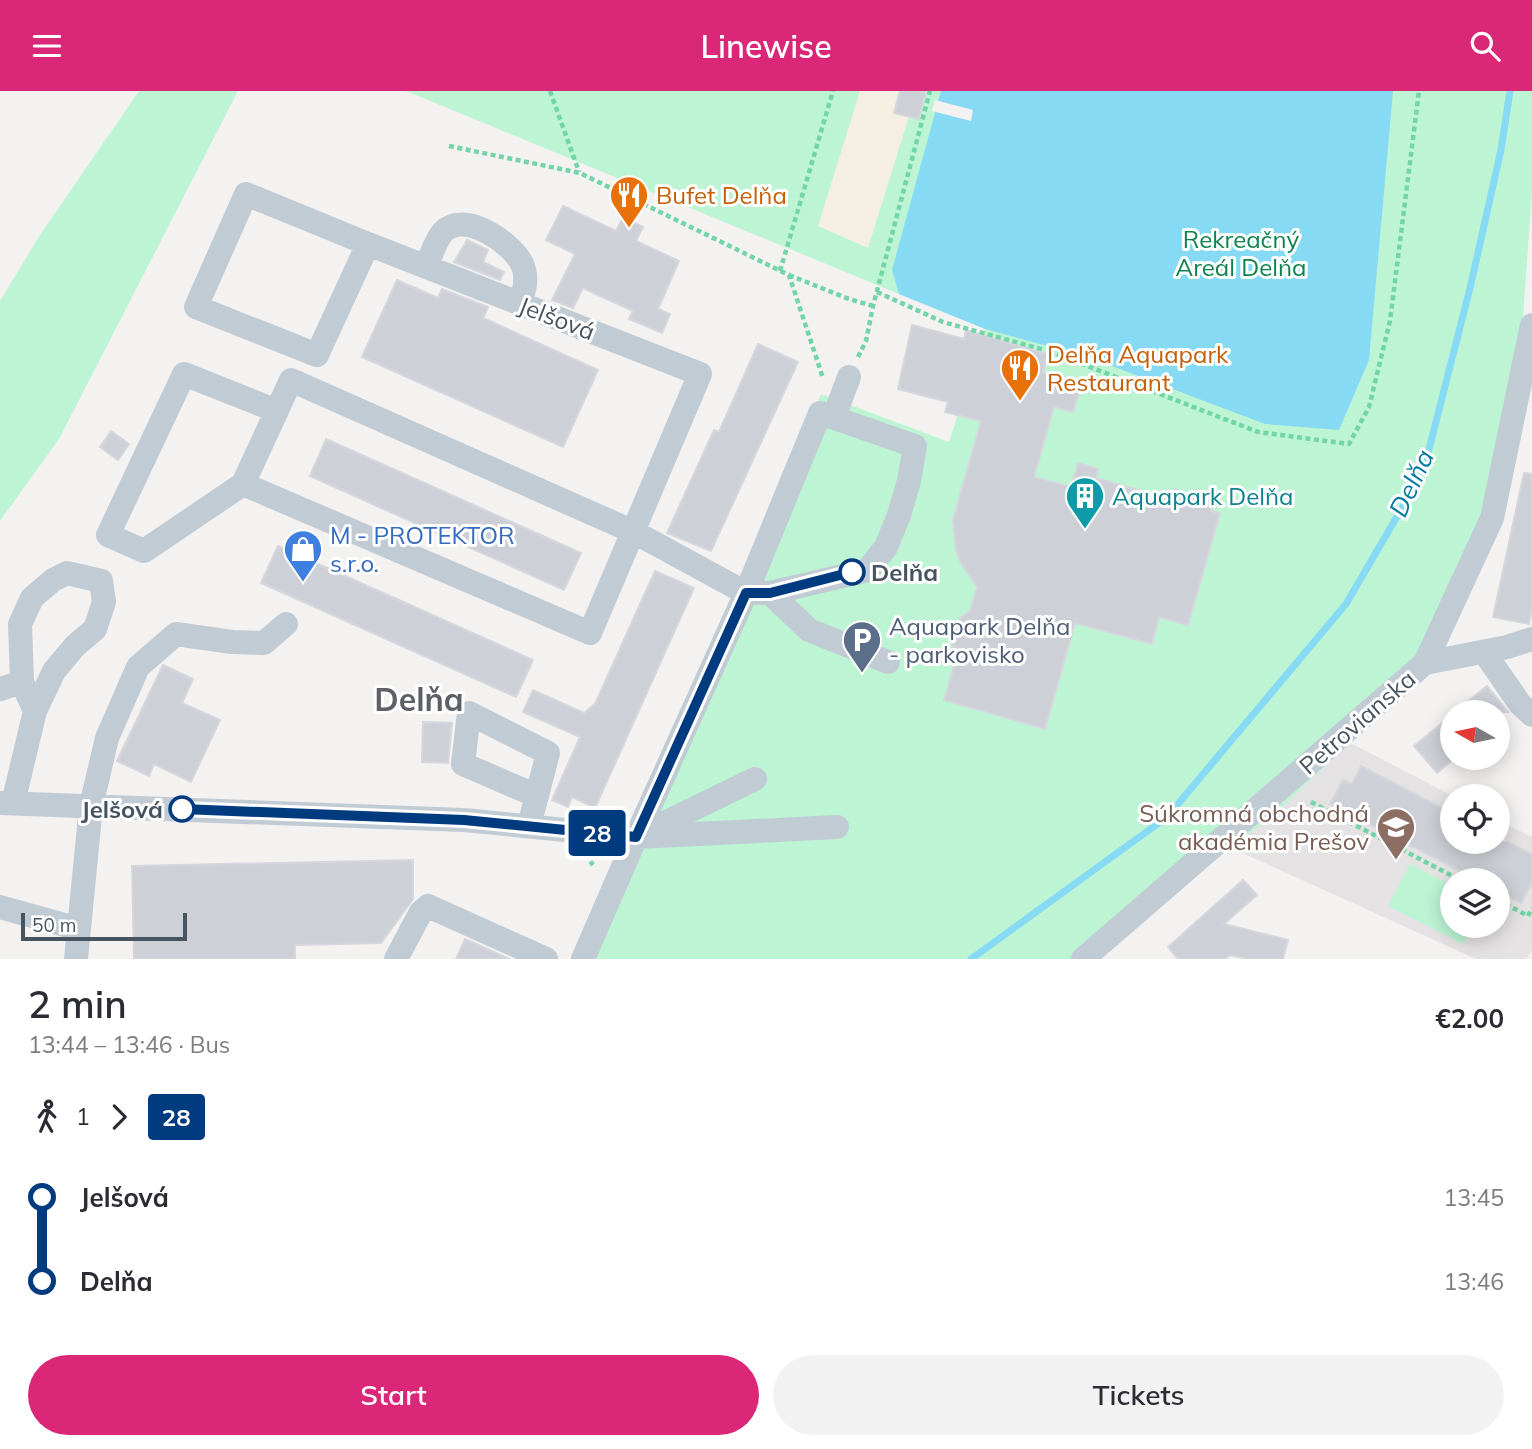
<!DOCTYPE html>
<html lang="en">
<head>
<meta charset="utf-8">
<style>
	:root { --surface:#fff; --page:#f2f2f3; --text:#2b2b33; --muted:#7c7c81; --accent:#db2777 }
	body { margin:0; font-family:Mulish,sans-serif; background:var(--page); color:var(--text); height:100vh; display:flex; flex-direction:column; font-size:26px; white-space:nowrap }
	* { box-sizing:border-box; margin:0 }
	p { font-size:23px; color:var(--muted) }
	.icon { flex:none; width:38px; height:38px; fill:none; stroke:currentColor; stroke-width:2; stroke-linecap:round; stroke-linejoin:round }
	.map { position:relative; height:868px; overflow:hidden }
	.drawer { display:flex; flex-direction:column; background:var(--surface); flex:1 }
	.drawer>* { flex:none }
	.badge { padding:0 14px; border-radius:5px; font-size:24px; line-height:46px }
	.needle { width:46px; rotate:279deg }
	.tools { position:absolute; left:1440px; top:609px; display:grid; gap:14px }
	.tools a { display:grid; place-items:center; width:70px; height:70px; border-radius:50%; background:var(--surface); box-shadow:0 4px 18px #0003; font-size:35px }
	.scale { position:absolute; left:21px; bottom:18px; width:166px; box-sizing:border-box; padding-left:7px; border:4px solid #475460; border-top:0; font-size:19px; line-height:24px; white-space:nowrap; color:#475460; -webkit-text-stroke:5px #fff; paint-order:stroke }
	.map>.badge { position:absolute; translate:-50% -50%; box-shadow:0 0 0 4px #fff }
	.legs { display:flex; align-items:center; gap:10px; height:77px; padding:0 28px; font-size:23px }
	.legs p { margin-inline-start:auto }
	.headline { display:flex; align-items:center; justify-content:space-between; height:119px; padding:0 28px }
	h1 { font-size:38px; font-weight:600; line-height:52px }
	.cta { display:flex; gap:14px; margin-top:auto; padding:14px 28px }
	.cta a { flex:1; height:80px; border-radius:42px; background:var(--accent); color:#fff; font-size:28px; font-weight:600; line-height:80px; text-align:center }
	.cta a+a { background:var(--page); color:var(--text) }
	ul { padding:0 28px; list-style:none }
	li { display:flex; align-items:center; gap:24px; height:84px; font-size:26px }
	li i { display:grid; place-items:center; width:10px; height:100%; margin:0 9px; background:currentColor }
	li i::after { content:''; width:18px; height:18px; margin:-9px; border:5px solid; border-radius:50%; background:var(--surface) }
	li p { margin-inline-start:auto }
	li:first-child i { background:linear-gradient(#0000 50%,currentColor 0) }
	li:last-child i { background:linear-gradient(currentColor 50%,#0000 0) }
	header { display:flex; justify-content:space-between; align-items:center; height:91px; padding:0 28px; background:var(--accent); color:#fff; font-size:32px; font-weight:600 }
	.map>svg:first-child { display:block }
	.education { fill:#e5e2e3; fill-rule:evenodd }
	.green { fill:#bdf4d4 }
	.sand { fill:#f5efe1 }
	.water { fill:#86daf4 }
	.pier { fill:#f4f1f1 }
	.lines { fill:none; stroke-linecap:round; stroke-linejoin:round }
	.stream { stroke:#86daf4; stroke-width:7 }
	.building { fill:#cdd0d6; stroke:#d5d7dd; stroke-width:2 }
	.path { stroke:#71d5a7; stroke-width:4.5; stroke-dasharray:5 3.5; stroke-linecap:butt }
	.minor { stroke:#c1cbd4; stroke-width:24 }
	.line-1-casing { stroke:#fff; stroke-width:16 }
	.line-1 { stroke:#003b80; stroke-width:10 }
	.stop-1-dot { fill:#fff; stroke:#003b80; stroke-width:3.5 }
	.labels { text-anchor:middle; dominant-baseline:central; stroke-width:6; stroke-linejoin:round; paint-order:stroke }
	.food-label { font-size:24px; fill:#c56008; stroke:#fff; text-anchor:start }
	.park-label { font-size:24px; fill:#0f844e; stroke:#fff }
	.street-label { font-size:24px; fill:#475460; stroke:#fff }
	.culture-label { font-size:24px; fill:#0d838f; stroke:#fff; text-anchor:start }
	.shop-label { font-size:24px; fill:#366cbe; stroke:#fff; text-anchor:start }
	.stop-label { font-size:24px; font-weight:bold; fill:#475460; stroke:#fff; text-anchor:start }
	.service-label { font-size:24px; fill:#4e5e75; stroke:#fff; text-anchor:start }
	.education-label { font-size:24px; fill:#785e54; stroke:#fff; text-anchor:end }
	.water-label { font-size:26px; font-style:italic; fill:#037aa1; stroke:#fff }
	.district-label { font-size:32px; font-weight:bold; fill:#5d6167; stroke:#fff }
</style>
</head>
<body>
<header><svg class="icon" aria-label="menu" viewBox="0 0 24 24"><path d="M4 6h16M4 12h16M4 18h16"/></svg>Linewise<svg class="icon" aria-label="search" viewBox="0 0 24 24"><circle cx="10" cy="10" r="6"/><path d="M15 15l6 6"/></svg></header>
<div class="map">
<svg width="1532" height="868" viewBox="0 0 1532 868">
	<rect width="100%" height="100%" fill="#f4f1f1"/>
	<!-- education -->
	<path class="education" d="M1339 646 1453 705 1452 751H1498V729L1532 746V859L1526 868H1476L1218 751ZM1452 789H1498V835H1452Z"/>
	<!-- green -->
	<path class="green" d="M139 0H238L59 348 0 430V210L40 144Z
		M406 0H1532V99L1514 355 1422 582 1276 722 1082 868H589L746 502 821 303 949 351 985 238 992 239 899 203Z
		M1410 773 1452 794V835H1472L1463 853 1388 815Z"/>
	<!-- sand -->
	<path class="sand" d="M860 0H917L868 157 818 135Z"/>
	<!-- water -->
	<path class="water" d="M941 0H1393L1369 269 1339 339 1265 333 1088 266 985 238 899 203 892 179Z"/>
	<!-- pier -->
	<path class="pier" d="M935 9 973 19 971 30 932 20Z"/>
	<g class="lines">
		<!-- stream -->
		<path class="stream" d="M971 868 1167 726 1346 513 1416 393 1427 366 1470 197 1501 59 1510 0"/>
	</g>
	<!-- building -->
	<path class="building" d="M900 0H926L919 28 894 22Z
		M563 115 616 140 623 126 643 136 636 150 679 170 658 218 670 223 662 242 629 228 633 220 583 197 573 217 552 209 575 163 546 149Z
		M467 149 488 159 483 171 504 181 500 189 454 171Z
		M397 189 438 207 442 198 488 216 483 227 598 279 563 356 362 266Z
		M912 234 964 248 966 239 1048 263 1043 281 1082 292 1073 321 1054 316 1034 386 1071 396 1078 372 1098 378 1096 387 1170 408 1174 398 1214 410 1211 420 1220 422 1188 534 1159 526 1152 553 1075 532 1045 638 944 609 957 565 951 549 953 538 960 527 970 520 977 496 961 472 956 460 953 429 981 330 945 321 948 311 898 298Z
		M758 253 798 271 711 460 667 442 714 339 719 341Z
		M111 340 129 353 118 369 100 356Z
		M326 348 581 462 564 499 310 385Z
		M1524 382 1532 383V517L1529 533 1493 526Z
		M278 455 533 569 516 606 261 492Z
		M655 480 694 497 595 717 572 706 568 716 552 709 580 646 523 621 533 599 584 622 595 613Z
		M163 574 193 588 182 612 220 629 191 691 154 673 149 685 117 670Z
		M1487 595 1508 621H1455Z
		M1452 624V669L1437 682 1414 655Z
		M423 631 452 632 448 672 422 671Z
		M1361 675 1452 722V751H1508L1532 763V792L1521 812 1498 800V789H1477L1330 713 1343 689 1352 693Z
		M413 769V808L381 852 295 854V868H134L132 775Z
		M1243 789 1257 804 1224 833 1288 849 1283 868H1248L1230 864 1225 868H1178L1168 856Z
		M465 848 510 868H456Z"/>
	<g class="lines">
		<!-- path -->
		<path class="path" d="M550 0 579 81
			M449 55 580 82 789 184 823 287
			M780 180 833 0
			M789 184 849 208 873 215
			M877 201 943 231 1045 259
			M1049 260 1258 341 1349 353 1369 316 1390 230 1419 0
			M858 266 866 250 873 215 930 0
			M1311 711 1460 789
			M585 764 593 774
			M1498 809 1528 825 1532 817"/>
		<!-- minor -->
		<path class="minor" d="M368 153 246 103 196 216 317 264 368 153 700 283 590 542 243 393 291 289 634 441 746 502H770L868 479 886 456 899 424 909 390 915 355 820 322 746 502 636 746 583 868
			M426 176C431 165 435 150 443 141 464 118 514 153 523 175 528 188 524 200 520 212
			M834 326 849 286
			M243 393 144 460 108 444 184 283 277 320
			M770 502 809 539 888 571
			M1484 561 1520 613 1532 624
			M1425 572 1507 556 1532 548
			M0 598 22 591
			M0 712 464 729 636 746 837 736
			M13 712 35 620 54 580 75 555 95 538 104 511 101 490 67 482 53 489 32 507 20 533 22 591 35 620
			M529 735 548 662 469 622 463 673 537 705
			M646 741 755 688
			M0 816 79 838
			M76 868 91 715 107 647 138 576 176 543 232 551 264 552 286 533
			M396 868 421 821 428 815 546 868
			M1083 868 1425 572 1492 427 1532 234"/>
	</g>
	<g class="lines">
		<!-- line-1 casing -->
		<g class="line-1-casing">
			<path id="line-1" d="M182 718 464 729 636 746 746 502H770L852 481"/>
		</g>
		<!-- line-1 -->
		<use href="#line-1" class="line-1"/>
	</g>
	<!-- icons -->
	<defs>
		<g id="restaurant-pin" transform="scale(2.0125)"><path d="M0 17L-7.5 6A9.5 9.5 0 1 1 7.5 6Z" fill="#e8710a" stroke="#fff"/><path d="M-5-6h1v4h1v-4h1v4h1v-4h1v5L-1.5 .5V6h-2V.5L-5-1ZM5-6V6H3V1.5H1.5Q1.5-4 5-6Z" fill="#fff"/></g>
		<g id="building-pin" transform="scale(2.0125)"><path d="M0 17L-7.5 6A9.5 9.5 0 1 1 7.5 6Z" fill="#0f9aa8" stroke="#fff"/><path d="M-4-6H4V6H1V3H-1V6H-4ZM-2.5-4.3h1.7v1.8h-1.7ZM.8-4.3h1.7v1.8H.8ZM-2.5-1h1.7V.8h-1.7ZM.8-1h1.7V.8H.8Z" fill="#fff"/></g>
		<g id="shop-pin" transform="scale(2.0125)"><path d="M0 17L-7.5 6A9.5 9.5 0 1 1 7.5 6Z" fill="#3f7fe0" stroke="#fff"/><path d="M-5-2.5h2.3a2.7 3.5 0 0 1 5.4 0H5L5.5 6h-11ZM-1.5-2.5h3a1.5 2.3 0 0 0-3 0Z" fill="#fff"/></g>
		<g id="parking-pin" transform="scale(2.0125)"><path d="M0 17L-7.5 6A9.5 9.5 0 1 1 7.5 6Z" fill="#5c6f8a" stroke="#fff"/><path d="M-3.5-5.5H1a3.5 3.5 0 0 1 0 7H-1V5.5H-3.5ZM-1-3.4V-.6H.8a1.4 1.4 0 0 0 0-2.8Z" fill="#fff"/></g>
		<g id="school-pin" transform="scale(2.0125)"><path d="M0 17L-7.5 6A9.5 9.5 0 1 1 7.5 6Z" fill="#8d6e63" stroke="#fff"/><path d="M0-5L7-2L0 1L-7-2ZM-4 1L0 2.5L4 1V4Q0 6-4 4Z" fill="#fff"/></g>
	</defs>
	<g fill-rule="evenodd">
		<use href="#restaurant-pin" x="629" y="104"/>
		<use href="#restaurant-pin" x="1020" y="277"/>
		<use href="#building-pin" x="1085" y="405"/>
		<use href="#shop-pin" x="303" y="458"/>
		<use href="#parking-pin" x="862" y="549"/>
		<use href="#school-pin" x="1396" y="736"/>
	</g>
	<!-- markers -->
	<g class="stop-1-dot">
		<circle cx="852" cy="481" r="12"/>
		<circle cx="182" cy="718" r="12"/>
	</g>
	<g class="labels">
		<!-- food labels -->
		<g class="food-label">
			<text x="656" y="104">Bufet Delňa</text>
			<text x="1047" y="263">Delňa Aquapark<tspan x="1047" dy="28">Restaurant</tspan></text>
		</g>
		<!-- park labels -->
		<g class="park-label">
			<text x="1241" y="148">Rekreačný<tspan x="1241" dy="28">Areál Delňa</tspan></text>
		</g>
		<!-- street labels -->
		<g class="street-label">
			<text transform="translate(557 227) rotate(21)">Jelšová</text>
			<text transform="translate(1357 631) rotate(-41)">Petrovianska</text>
		</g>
		<!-- culture labels -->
		<g class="culture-label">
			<text x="1112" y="405">Aquapark Delňa</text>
		</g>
		<!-- shop labels -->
		<g class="shop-label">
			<text x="330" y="444">M - PROTEKTOR<tspan x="330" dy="28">s.r.o.</tspan></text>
		</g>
		<!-- stop labels -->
		<g class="stop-label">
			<text x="871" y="481">Delňa</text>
			<text x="163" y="718" text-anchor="end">Jelšová</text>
		</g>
		<!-- service labels -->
		<g class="service-label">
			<text x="889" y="535">Aquapark Delňa<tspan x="889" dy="28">- parkovisko</tspan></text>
		</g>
		<!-- education labels -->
		<g class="education-label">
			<text x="1369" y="722">Súkromná obchodná<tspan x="1369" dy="28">akadémia Prešov</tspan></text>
		</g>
		<!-- water labels -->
		<g class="water-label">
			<text transform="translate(1411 392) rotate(-65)">Delňa</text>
		</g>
		<!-- district labels -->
		<g class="district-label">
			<text x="419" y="608">Delňa</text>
		</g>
	</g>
</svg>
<div class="tools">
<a><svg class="needle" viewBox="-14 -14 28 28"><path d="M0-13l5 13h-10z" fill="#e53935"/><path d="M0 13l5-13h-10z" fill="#7c7c81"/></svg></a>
<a><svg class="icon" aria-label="locate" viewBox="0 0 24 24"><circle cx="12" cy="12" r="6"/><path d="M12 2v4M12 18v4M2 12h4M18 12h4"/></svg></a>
<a><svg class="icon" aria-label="layers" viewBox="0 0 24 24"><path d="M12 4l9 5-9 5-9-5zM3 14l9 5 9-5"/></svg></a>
</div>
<div class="scale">50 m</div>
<b class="badge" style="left:597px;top:742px;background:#003b80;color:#fff">28</b>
</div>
<section class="drawer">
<div class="headline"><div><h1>2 min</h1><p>13:44 – 13:46 · Bus</p></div><b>€2.00</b></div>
<div class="legs"><svg class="icon" aria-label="walk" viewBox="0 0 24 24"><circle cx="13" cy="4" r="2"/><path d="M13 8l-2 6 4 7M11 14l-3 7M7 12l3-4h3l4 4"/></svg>1<svg class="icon" aria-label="forward" viewBox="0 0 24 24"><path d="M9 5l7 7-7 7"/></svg><b class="badge" style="background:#003b80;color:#fff">28</b></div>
<ul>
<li><i style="color:#003b80"></i><b>Jelšová</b><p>13:45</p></li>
<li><i style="color:#003b80"></i><b>Delňa</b><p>13:46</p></li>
</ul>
<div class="cta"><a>Start</a><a>Tickets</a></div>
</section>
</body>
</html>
